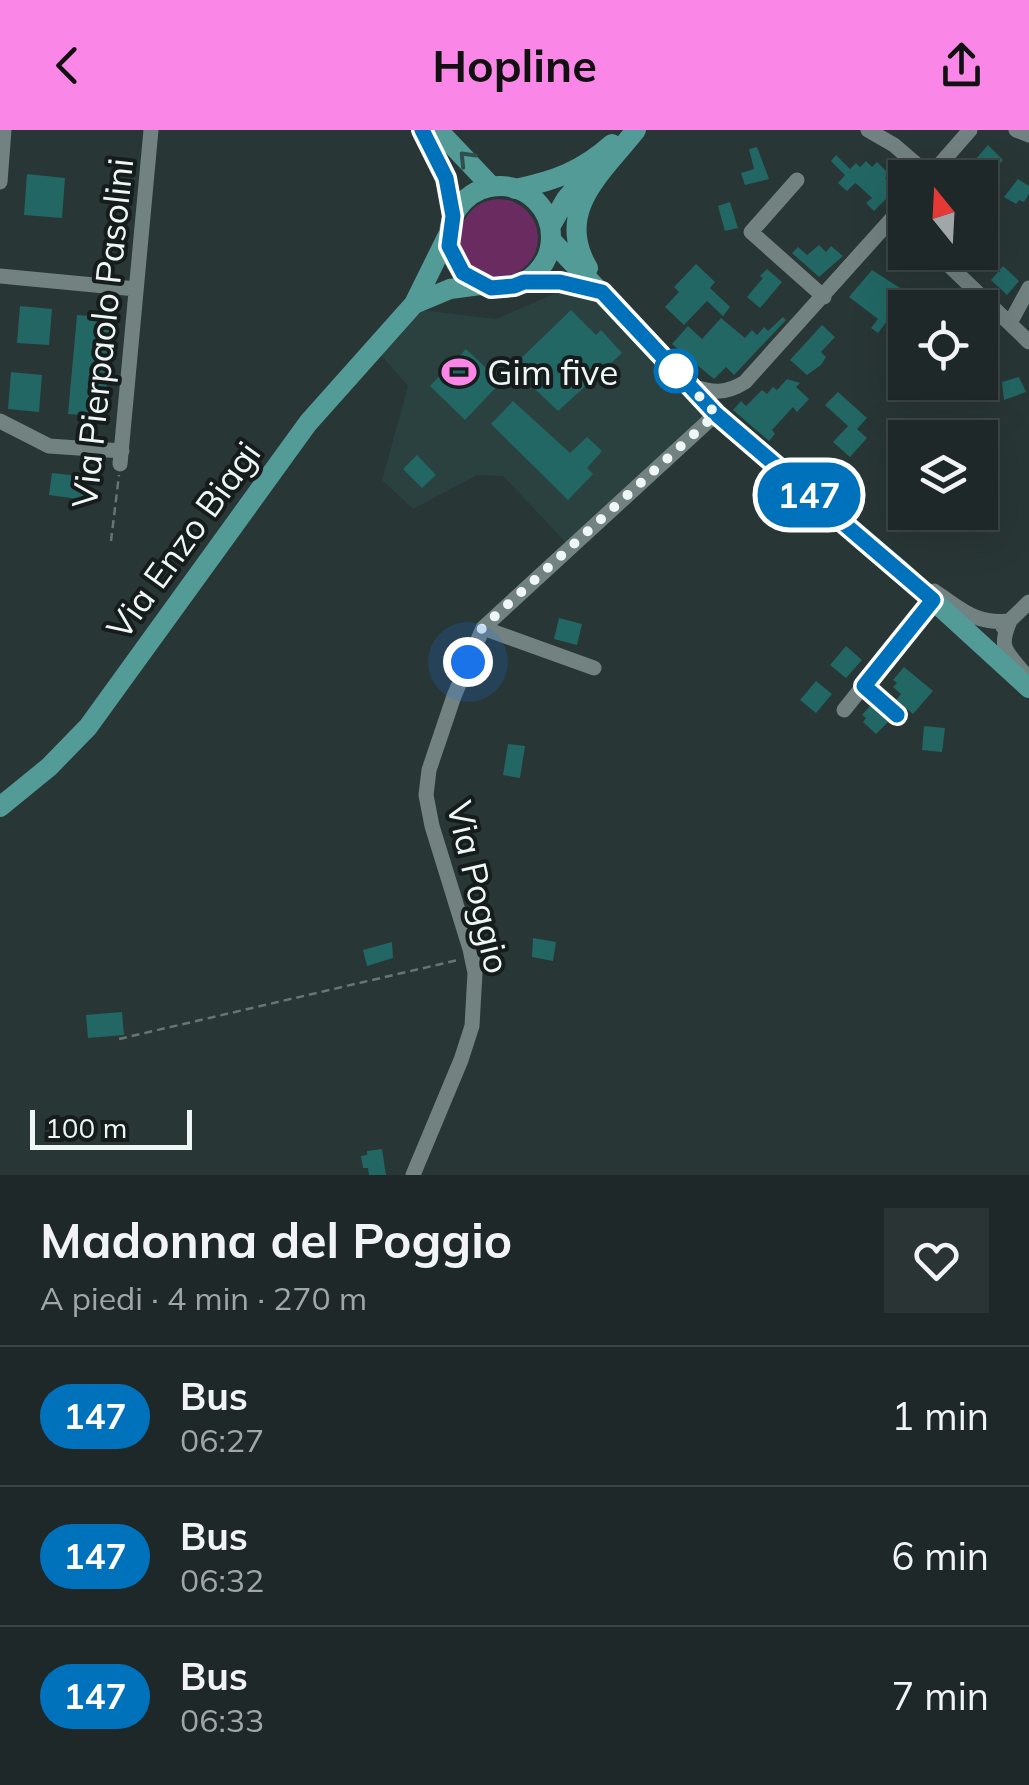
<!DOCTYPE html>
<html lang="it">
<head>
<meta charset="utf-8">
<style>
	:root { --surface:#1e2828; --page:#2b3434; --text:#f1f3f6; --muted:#a1a6a8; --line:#3c4445; --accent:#fa87e7 }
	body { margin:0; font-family:Mulish,sans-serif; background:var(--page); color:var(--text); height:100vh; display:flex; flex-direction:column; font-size:38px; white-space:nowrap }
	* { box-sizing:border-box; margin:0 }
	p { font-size:32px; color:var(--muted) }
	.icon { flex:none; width:55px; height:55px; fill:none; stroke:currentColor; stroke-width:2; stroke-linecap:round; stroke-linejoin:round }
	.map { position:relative; height:1045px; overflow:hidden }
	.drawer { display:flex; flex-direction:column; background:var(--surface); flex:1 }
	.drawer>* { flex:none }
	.badge { padding:0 20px; border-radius:32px; font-size:35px; line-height:65px }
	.needle { width:65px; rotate:342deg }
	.tools { position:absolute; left:888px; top:30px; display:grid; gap:20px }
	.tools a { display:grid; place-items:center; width:110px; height:110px; border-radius:0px; background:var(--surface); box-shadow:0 10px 40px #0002,0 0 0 2px var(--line); font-size:50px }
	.scale { position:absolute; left:30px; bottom:25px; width:162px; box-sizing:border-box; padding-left:10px; border:5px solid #eef7f6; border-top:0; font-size:28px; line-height:35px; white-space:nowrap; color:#eef7f6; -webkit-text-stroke:8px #161c1c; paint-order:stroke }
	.you { position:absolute; width:50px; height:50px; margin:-25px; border:8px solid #fff; border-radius:50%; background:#1a73e8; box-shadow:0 0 0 15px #1a73e833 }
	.map>.badge { position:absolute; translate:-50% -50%; box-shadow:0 0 0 5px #fff }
	.round { display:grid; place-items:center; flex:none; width:105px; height:105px; border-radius:0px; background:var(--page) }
	.headline { display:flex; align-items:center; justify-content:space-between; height:170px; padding:0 40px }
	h1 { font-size:48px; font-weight:700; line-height:75px }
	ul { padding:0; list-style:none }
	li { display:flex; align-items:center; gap:30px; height:140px; padding:0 40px; border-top:2px solid var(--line) }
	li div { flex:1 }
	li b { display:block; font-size:38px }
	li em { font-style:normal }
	li .badge { min-width:110px; font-weight:700; text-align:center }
	header { display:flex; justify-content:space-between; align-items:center; height:130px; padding:0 40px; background:var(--accent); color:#111; font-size:45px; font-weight:700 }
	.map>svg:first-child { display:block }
	.built { fill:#2a413f }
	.green { fill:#6a2b60 }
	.building { fill:#226764 }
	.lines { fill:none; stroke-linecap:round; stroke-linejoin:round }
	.path { stroke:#687574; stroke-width:2.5; stroke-dasharray:8 5; stroke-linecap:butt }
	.minor { stroke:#728281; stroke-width:15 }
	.major { stroke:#539b97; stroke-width:20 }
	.oneway { stroke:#2e4f4d }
	.line-casing { stroke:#fff; stroke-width:22 }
	.line { stroke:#0072bc; stroke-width:15 }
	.walk { stroke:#eef7f6; stroke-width:10; stroke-dasharray:0 18 }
	.stop-dot { fill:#fff; stroke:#0072bc; stroke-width:5 }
	.labels { text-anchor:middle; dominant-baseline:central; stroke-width:8; stroke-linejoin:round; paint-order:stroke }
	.street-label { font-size:35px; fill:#eef7f6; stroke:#161c1c }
	.poi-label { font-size:35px; fill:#eef7f6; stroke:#161c1c; text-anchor:start }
</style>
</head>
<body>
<header><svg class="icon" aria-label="back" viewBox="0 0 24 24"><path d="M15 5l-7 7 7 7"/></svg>Hopline<svg class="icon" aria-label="share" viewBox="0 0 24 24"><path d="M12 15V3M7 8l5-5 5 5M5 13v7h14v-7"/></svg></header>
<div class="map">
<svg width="1029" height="1045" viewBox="0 0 1029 1045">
	<rect width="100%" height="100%" fill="#283635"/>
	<!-- built -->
	<path class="built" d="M598 159 707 272 712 297 572 419 503 346 477 345 413 379 382 350 408 256 378 222 420 180 496 189 556 163Z"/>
	<!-- green -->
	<path class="green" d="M460 108a39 39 0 1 1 78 0a39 39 0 1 1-78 0Z"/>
	<!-- building -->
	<path class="building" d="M988 15 1003 30 982 52 968 38Z
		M757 17 769 49 745 55 741 43 754 39 749 19Z
		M836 25 850 39 856 33 860 37 866 31 872 37 877 32 889 44 885 48 891 55 886 60 890 65 874 81 866 73 872 68 858 55 855 53 847 61 838 53 845 45 831 31Z
		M27 44 65 48 62 88 24 85Z
		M1018 49 1029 56V64L1024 72 1019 70 1016 74 1004 67Z
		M730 72 738 98 725 101 718 76Z
		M819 115 826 122 831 116 843 126 819 147 792 123 798 117 807 125Z
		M696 134 715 152 710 158 730 177 723 186 707 171 684 195 665 177 679 162 674 157Z
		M1003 136 1019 151 1007 165 991 150Z
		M767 139 782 152 760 178 747 167 763 148 760 146Z
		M872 140 900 158 898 161 906 166 878 203 871 198 878 189 849 167Z
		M20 176 52 179 49 215 17 213Z
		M571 180 596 205 601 200 622 223 558 281 512 237Z
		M77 185 113 188 104 287 68 284Z
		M783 187 786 190 734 245 726 237 714 249 672 214 688 196 702 209 721 188 745 208 752 200 757 205 764 197 768 201Z
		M822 195 835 207 821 222 826 227 821 235 807 245 790 230Z
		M466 219 501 252 465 290 430 256Z
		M11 242 42 245 39 282 8 279Z
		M1019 247 1026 262 1004 270 1002 252Z
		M787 249 800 253 796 257 809 269 797 282 793 277 772 300 775 304 769 311 733 280 741 271 746 276 762 260 767 264 773 257 777 260Z
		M838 262 867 288 857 299 867 308 850 327 833 312 848 296 825 275Z
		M513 271 570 323 587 307 602 321 587 338 593 344 568 370 491 294Z
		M417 325 436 345 422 358 403 339Z
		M52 343 88 347 85 370 49 365Z
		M559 488 582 494 577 515 554 509Z
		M846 516 862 530 846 548 830 535Z
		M904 537 933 561 913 584 896 570 901 564 893 557 897 553 893 550Z
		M816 551 832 564 816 583 800 570Z
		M870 576 888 592 876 604 863 592 866 588 862 585Z
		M924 596 945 598 942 622 922 620Z
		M508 614 525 616 520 648 503 645Z
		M533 808 556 812 553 831 532 827Z
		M392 812 393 828 367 836 363 820Z
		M122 882 124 905 88 908 86 885Z
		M382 1019 386 1045H369L368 1038H363L361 1026 367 1025V1021Z"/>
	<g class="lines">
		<!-- path -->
		<path class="path" d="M111 411 119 345
			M119 909 458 830"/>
		<!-- minor -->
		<path class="minor" d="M868 0 894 15 930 46
			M1016 0 1029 5
			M928 48 970 0
			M797 50 751 102 824 167
			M0 52 4 0
			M935 122 1029 212
			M0 146 136 159
			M1010 193 1029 158
			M692 256C713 263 726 264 745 252L905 74
			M0 291 49 316 122 321
			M120 334 151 0
			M934 461C963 480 974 494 1010 491
			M1010 491C998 518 1006 521 1024 543
			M1003 497 1029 472
			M483 498 594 538
			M864 556 897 585
			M844 580 933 469
			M413 1045 461 930 472 896 475 843 470 819 432 696 426 665 429 640 454 566 483 498 716 284"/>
		<!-- major -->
		<path class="major" d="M422 0 446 49 453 85
			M438 0 492 57
			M449 107a51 51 0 1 1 102 0a51 51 0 1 1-102 0Z
			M515 59C554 51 582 41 612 14
			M550 97 566 69 589 42
			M551 110 716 284 900 440 1029 558
			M588 138C554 81 602 43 636 0
			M524 152H560L599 161
			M414 174 450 159 480 155
			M0 677 49 637 88 597 308 293 414 174 448 105"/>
	</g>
	<!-- one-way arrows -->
	<defs><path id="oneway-chevron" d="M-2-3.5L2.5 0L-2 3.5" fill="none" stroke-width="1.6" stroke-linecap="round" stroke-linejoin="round" transform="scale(2.5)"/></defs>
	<use class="oneway" href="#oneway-chevron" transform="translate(466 28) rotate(-134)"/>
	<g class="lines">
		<!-- line casing -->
		<g class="line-casing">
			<path id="line" d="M422 0 446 48 453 86 449 116 463 143 491 158 514 156 524 152H560L602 162 716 284 933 470 864 556 897 585"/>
		</g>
		<!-- line -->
		<use href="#line" class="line"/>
		<!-- walk -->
		<path class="walk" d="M468 532 482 498 716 284 668 233 676 241"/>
	</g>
	<!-- icons -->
	<defs>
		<g id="stadium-bare" transform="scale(2.7)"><path d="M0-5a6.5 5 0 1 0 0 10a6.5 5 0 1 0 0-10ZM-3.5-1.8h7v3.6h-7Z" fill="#fa87e7" stroke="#161c1c" stroke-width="2.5" paint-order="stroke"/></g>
	</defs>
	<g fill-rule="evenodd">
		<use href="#stadium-bare" x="459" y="242"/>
	</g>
	<!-- markers -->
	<circle class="stop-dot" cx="676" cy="241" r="20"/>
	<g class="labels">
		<!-- street labels -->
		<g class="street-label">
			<text transform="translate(102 203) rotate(-84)">Via Pierpaolo Pasolini</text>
			<text transform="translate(183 410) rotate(-54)">Via Enzo Biagi</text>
			<text transform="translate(479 757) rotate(77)">Via Poggio</text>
		</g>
		<!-- poi labels -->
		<g class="poi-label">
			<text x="487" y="242">Gim five</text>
		</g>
	</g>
</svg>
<div class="tools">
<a><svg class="needle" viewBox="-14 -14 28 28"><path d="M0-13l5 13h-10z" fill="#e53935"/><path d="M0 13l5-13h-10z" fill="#a1a6a8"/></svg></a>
<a><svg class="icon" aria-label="locate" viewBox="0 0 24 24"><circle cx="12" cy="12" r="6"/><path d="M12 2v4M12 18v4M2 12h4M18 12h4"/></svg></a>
<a><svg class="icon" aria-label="layers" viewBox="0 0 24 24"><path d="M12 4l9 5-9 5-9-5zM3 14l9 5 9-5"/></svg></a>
</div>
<div class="scale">100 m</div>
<div class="you" style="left:468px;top:532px"></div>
<b class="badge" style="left:809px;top:365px;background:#0072bc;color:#fff">147</b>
</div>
<section class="drawer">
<div class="headline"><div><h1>Madonna del Poggio</h1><p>A piedi · 4 min · 270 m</p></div><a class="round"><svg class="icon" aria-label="heart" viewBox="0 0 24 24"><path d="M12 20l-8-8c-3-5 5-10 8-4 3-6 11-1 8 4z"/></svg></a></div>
<ul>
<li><span class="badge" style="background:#0072bc;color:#fff">147</span><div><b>Bus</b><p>06:27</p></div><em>1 min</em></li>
<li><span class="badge" style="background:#0072bc;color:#fff">147</span><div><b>Bus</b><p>06:32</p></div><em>6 min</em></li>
<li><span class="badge" style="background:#0072bc;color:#fff">147</span><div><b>Bus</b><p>06:33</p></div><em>7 min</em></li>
</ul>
</section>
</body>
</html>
